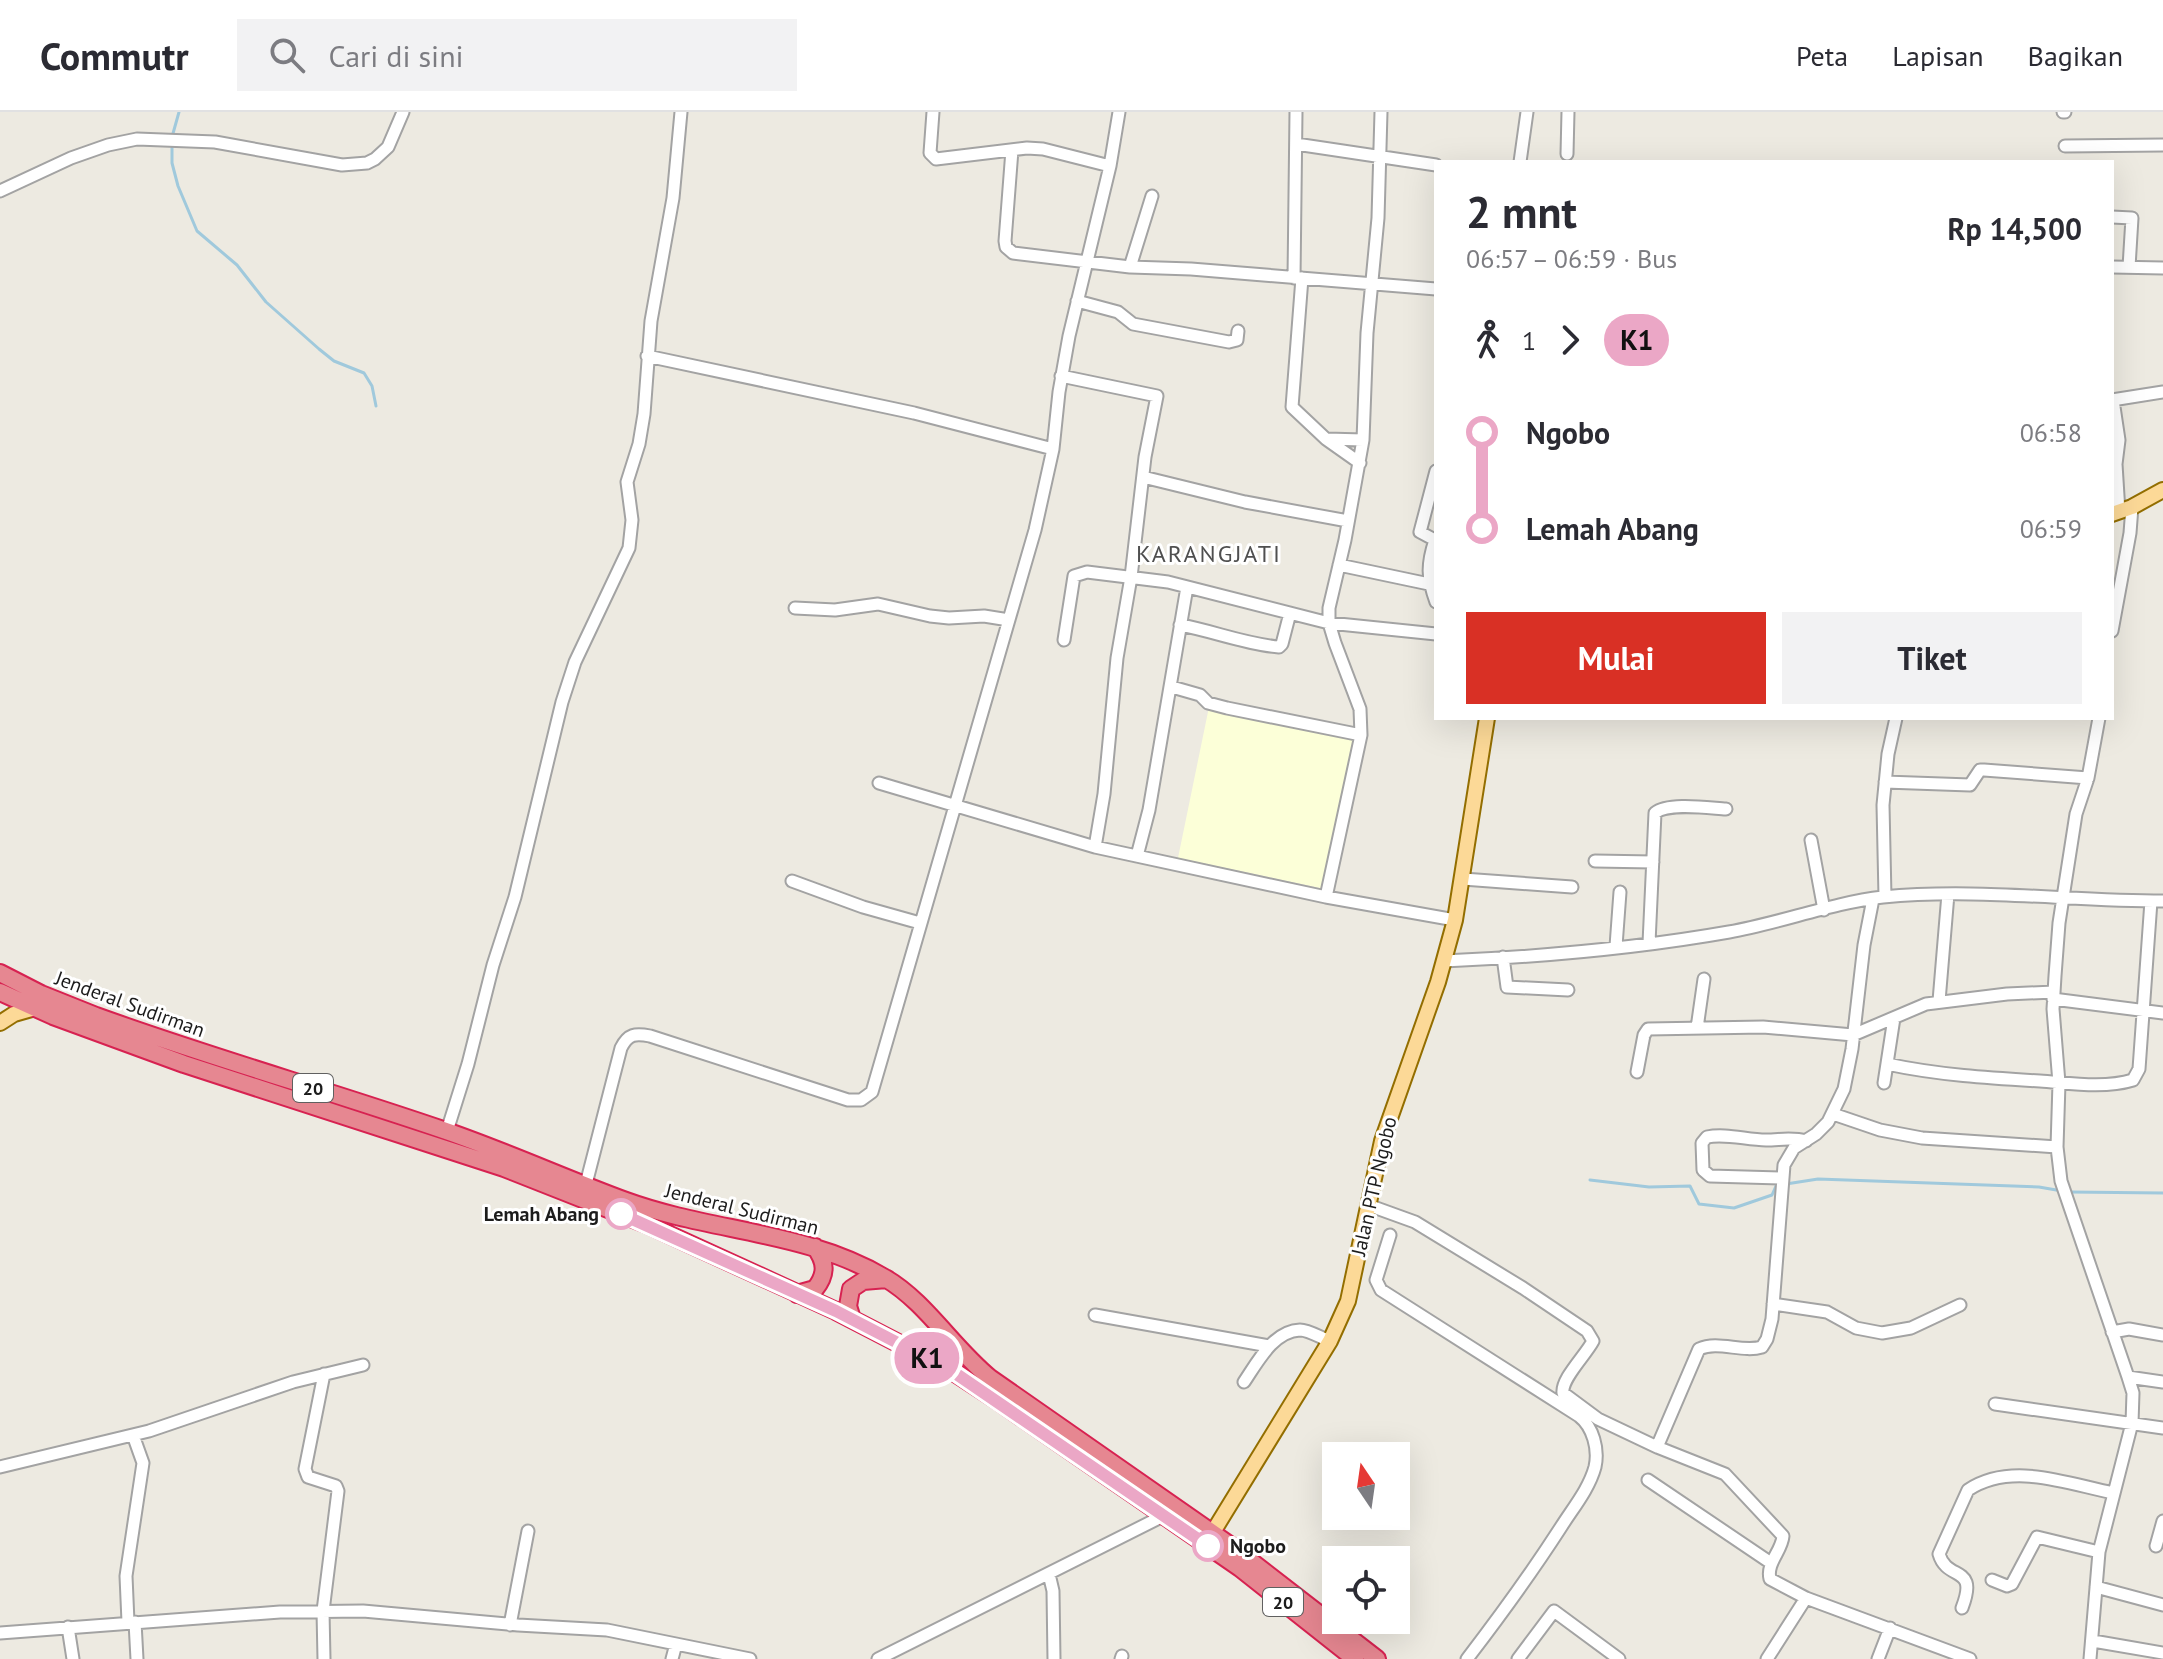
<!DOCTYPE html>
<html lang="id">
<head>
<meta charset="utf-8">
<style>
	:root { --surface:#fff; --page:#f2f2f3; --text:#2b2b33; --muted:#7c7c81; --line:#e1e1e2; --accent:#d93025 }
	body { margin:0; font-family:"PT Sans",sans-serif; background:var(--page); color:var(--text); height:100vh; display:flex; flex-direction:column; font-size:30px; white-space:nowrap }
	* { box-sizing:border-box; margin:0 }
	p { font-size:26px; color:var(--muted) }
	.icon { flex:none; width:44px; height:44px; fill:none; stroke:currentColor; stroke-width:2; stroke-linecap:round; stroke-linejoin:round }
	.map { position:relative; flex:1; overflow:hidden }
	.details { position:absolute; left:1434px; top:48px; width:680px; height:560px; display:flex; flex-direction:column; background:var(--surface); border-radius:0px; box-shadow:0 8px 32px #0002 }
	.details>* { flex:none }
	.badge { padding:0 16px; border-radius:26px; font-size:28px; line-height:52px }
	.needle { width:52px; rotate:347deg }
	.tools { position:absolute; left:1322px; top:1330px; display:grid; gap:16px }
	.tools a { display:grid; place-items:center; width:88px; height:88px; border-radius:0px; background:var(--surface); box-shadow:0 8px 32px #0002; font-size:40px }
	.map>.badge { position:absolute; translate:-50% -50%; box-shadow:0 0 0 4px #fff }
	.legs { display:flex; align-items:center; gap:12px; height:88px; padding:0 32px; font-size:26px }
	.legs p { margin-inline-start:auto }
	.summary { display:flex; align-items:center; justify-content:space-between; height:136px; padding:0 32px }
	h1 { font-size:44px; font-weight:700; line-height:60px }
	.action { display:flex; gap:16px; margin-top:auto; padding:16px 32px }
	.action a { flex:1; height:92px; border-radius:0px; background:var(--accent); color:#fff; font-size:32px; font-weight:700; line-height:92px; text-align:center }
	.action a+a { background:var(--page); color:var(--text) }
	ul { padding:0 32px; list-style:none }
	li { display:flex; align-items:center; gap:28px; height:96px; font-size:30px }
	li i { display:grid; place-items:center; width:12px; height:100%; margin:0 10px; background:currentColor }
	li i::after { content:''; width:20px; height:20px; margin:-10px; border:6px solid; border-radius:50%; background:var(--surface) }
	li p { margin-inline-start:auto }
	li:first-child i { background:linear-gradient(#0000 50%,currentColor 0) }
	li:last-child i { background:linear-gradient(currentColor 50%,#0000 0) }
	header { display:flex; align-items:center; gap:48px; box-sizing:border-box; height:112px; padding:0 40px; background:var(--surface); border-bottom:2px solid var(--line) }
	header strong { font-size:38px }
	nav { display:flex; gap:44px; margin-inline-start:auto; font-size:28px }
	.search { width:560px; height:72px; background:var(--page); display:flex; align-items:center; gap:20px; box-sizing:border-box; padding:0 28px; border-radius:0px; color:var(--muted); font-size:30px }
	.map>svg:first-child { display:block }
	.education { fill:#fcffd8 }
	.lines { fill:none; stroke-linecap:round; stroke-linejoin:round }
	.stream { stroke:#a0c9dc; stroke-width:3 }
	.minor-casing { stroke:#a3a3a3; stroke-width:15 }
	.major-casing { stroke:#936e00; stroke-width:18 }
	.highway-casing { stroke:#d72251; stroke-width:20 }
	.minor { stroke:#fff; stroke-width:11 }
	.major { stroke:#fcd997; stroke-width:14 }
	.highway { stroke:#e68791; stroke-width:16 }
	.line-1-casing { stroke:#fff; stroke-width:18 }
	.line-1 { stroke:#eba7c6; stroke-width:12 }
	.stop-1-dot { fill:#fff; stroke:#eba7c6; stroke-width:4 }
	.labels { text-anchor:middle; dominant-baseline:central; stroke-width:6; stroke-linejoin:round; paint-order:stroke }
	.shield { fill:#fff; stroke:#606060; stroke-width:2 }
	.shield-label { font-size:18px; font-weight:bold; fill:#1c1c1c }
	.street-label { font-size:20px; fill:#1c1c1c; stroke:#fff }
	.stop-label { font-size:20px; font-weight:bold; fill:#1c1c1c; stroke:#fff; text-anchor:end }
	.quarter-label { font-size:24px; letter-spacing:2px; fill:#4f4f4f; stroke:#fff }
</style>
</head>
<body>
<header>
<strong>Commutr</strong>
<div class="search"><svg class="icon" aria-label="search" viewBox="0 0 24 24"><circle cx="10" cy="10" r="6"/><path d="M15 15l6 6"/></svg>Cari di sini</div>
<nav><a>Peta</a><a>Lapisan</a><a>Bagikan</a></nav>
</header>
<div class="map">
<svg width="2163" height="1547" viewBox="0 0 2163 1547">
	<rect width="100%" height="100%" fill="#edeae1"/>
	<!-- education -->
	<path class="education" d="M1209 595 1358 625 1325 777 1178 746Z"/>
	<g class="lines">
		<!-- stream -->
		<path class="stream" d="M172 25 179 0
			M172 33V51L178 74 197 119 237 153 266 190 319 237 334 249 364 261 372 274 376 294
			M1590 1068 1649 1075 1690 1074 1699 1092 1734 1096 1772 1083 1776 1074 1779 1073
			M1786 1072 1818 1067 2039 1075 2062 1079
			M2069 1080 2163 1081"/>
		<!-- minor casing -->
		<g class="minor-casing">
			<path id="minor" d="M933 0 930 41 936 47 1027 36 1043 37 1110 54
				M2063 0H2065
				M1296 32 1436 53
				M2065 34 2163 33
				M1012 38 1005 129 1006 135 1013 141 1130 155 1191 157 1436 177
				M1567 42 1568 0
				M1520 50 1527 0
				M0 79 71 46 108 33 137 27 215 30 342 53 367 51 375 47 388 35 403 0
				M2112 105 2132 106 2129 155
				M1130 155 1152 84
				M2112 155 2163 156
				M1294 166 1296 0
				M1302 166 1292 295 1326 327 1360 351
				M1077 189 1118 200 1133 212 1229 230 1237 228 1238 219
				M647 244 914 301 1053 337
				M1061 264 1157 284 1145 345 1131 465 1117 546 1104 682 1095 735
				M2112 288 2163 280
				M2113 288 2119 328 2116 352 2119 400
				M1327 327 1363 328
				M1436 359 1420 420 1435 428C1427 452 1427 466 1436 490
				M1143 365 1245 390 1348 409
				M1339 453 1429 472
				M795 496 835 498 878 492 930 504 949 506 984 504 1009 508
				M1180 513C1214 519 1244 532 1279 535L1282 532 1290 501
				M2112 519 2130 421 2132 395
				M1064 528 1074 464 1087 460 1168 470 1329 511 1436 522
				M1172 575 1200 583 1208 591 1227 596 1361 623
				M1885 670 1970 673 1980 658H1984L2088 666
				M879 671 1095 735 1326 785 1455 808
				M1811 728 1824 798
				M1137 744 1149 698 1187 475
				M1595 749 1653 750
				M1463 767 1572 775
				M792 769 863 795 920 811
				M1326 785 1361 623 1360 597 1335 531 1329 511V496L1345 428 1363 328 1367 221 1378 106 1381 0
				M1885 785 1883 693 1888 642 1896 606
				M1649 831 1655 701C1668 690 1709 696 1726 697
				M1616 834 1620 780
				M1503 845 1507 875 1568 878
				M1444 849C1536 845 1638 836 1729 820 1781 811 1831 791 1883 785 1976 776 2070 789 2163 789
				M2053 887 2163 901
				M1939 889 1948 782
				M1697 916 1704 867
				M1887 952C1938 963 1989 966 2040 969 2069 971 2104 977 2133 968L2139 957 2151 789
				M1637 960 1644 923 1648 917 1763 915 1853 923 1926 892 2007 882 2054 880
				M1884 971 1894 906
				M1833 1002 1880 1018 1922 1026 2057 1035
				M447 1019 468 952 493 853 515 785 562 590 575 550 629 436 632 408 627 370 639 332 644 302 651 209 673 86 681 0
				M1783 1066 1710 1064 1703 1058 1702 1031 1707 1025C1726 1021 1747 1028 1766 1028 1780 1028 1792 1025 1806 1029
				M586 1072 621 936C628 922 635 921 650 924L848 988H861L872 980 1035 418 1053 337 1059 280 1069 224 1110 54 1119 0
				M1368 1093 1415 1110 1523 1176 1587 1219 1593 1229C1585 1244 1561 1267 1563 1281L1598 1307 1657 1335
				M1390 1123 1376 1168 1381 1178 1579 1304C1593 1315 1599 1337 1595 1355 1589 1377 1573 1396 1561 1415 1532 1460 1500 1504 1467 1547
				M1773 1192 1827 1200 1856 1216 1882 1221 1911 1216 1960 1193
				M1095 1203 1269 1234
				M2112 1220 2129 1217 2163 1223
				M324 1262 305 1357 308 1365 336 1374 338 1379 323 1499 324 1547
				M2128 1265 2163 1270
				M1244 1270C1257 1251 1273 1219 1300 1218 1309 1218 1321 1226 1330 1229
				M1995 1292 2163 1316
				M0 1355 149 1319 293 1270 363 1253
				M1648 1368 1771 1451
				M2156 1434 2163 1409
				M1049 1462 1053 1479 1054 1547
				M1992 1468 2007 1474 2012 1472 2037 1425 2099 1440
				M2096 1475 2163 1493
				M1806 1486 1770 1467C1766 1451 1782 1439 1783 1424L1725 1362 1657 1335 1699 1237C1718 1228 1742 1241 1762 1235L1767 1227 1772 1207 1784 1053 1794 1036 1816 1022 1828 1010 1844 977 1852 937 1864 833 1873 787
				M1962 1496C1979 1452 1947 1470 1939 1442L1968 1378C2012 1349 2067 1372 2114 1381
				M128 1510 126 1464 143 1351 133 1323
				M135 1510 137 1547
				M510 1513 528 1419
				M68 1515 73 1547
				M0 1521 280 1500 363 1499 518 1513 607 1518 750 1547
				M2093 1529 2163 1541
				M672 1547 676 1532
				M878 1547 1165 1403
				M1121 1547 1122 1544
				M1518 1547 1554 1499 1619 1547
				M1767 1547 1806 1486 1970 1547
				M1878 1547 1890 1516
				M2090 1547 2099 1440 2132 1311 2133 1281 2128 1265 2061 1069 2057 1035 2059 971 2053 897 2055 864 2059 811 2076 702 2088 666 2099 606"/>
		</g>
		<!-- major casing -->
		<g class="major-casing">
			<path id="major" d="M2112 402 2132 395 2163 378
				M0 911 14 902 35 896
				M1213 1420 1330 1229 1348 1189 1382 1029 1438 870 1455 808 1487 606"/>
		</g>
		<!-- highway casing -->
		<g class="highway-casing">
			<path id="highway" d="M0 861 41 882 96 904C212 946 330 979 446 1019 507 1040 566 1067 626 1089 711 1120 806 1119 885 1166 925 1189 953 1236 990 1266L1231 1434 1377 1547
				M0 880 53 904 184 952 504 1056 646 1112 836 1199 952 1259 1001 1291 1240 1456 1355 1547
				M797 1182 815 1177C827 1162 826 1150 815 1135
				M852 1207 848 1194 851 1177 863 1169 887 1167"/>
		</g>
		<!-- minor -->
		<use href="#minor" class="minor"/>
		<!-- major -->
		<use href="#major" class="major"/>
		<!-- highway -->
		<use href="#highway" class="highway"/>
	</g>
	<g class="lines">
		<!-- line-1 casing -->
		<g class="line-1-casing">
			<path id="line-1" d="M621 1102 836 1199 952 1259 1208 1434"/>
		</g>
		<!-- line-1 -->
		<use href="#line-1" class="line-1"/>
	</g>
	<!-- markers -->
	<g class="stop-1-dot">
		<circle cx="621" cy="1102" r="14"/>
		<circle cx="1208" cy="1434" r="14"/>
	</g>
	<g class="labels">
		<!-- shield labels -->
		<g class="shield">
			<rect x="293" y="962" width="40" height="28" rx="6"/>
			<rect x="1263" y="1476" width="40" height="28" rx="6"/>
		</g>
		<g class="shield-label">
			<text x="313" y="976">20</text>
			<text x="1283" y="1490">20</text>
		</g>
		<!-- street labels -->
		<g class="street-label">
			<text transform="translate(130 892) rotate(20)">Jenderal Sudirman</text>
			<text transform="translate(1374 1074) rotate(-77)">Jalan PTP Ngobo</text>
			<text transform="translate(742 1097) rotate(14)">Jenderal Sudirman</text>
		</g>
		<!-- stop labels -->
		<g class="stop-label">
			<text x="599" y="1102">Lemah Abang</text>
			<text x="1230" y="1434" text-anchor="start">Ngobo</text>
		</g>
		<!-- quarter labels -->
		<g class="quarter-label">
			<text x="1209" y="441">KARANGJATI</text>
		</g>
	</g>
</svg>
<div class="tools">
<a><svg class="needle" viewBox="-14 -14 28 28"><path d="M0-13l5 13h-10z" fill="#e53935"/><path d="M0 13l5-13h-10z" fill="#7c7c81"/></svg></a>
<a><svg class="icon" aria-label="locate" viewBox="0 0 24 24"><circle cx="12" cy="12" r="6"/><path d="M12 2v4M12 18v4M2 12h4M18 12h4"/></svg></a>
</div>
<b class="badge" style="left:927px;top:1246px;background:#eba7c6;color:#111">K1</b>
<section class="details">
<div class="summary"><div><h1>2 mnt</h1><p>06:57 – 06:59 · Bus</p></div><b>Rp 14,500</b></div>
<div class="legs"><svg class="icon" aria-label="walk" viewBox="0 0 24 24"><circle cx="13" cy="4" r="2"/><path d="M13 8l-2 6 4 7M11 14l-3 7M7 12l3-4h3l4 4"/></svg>1<svg class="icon" aria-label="forward" viewBox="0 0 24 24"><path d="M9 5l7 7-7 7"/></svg><b class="badge" style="background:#eba7c6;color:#111">K1</b></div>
<ul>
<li><i style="color:#eba7c6"></i><b>Ngobo</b><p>06:58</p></li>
<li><i style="color:#eba7c6"></i><b>Lemah Abang</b><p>06:59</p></li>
</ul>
<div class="action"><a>Mulai</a><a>Tiket</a></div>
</section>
</div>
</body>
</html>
